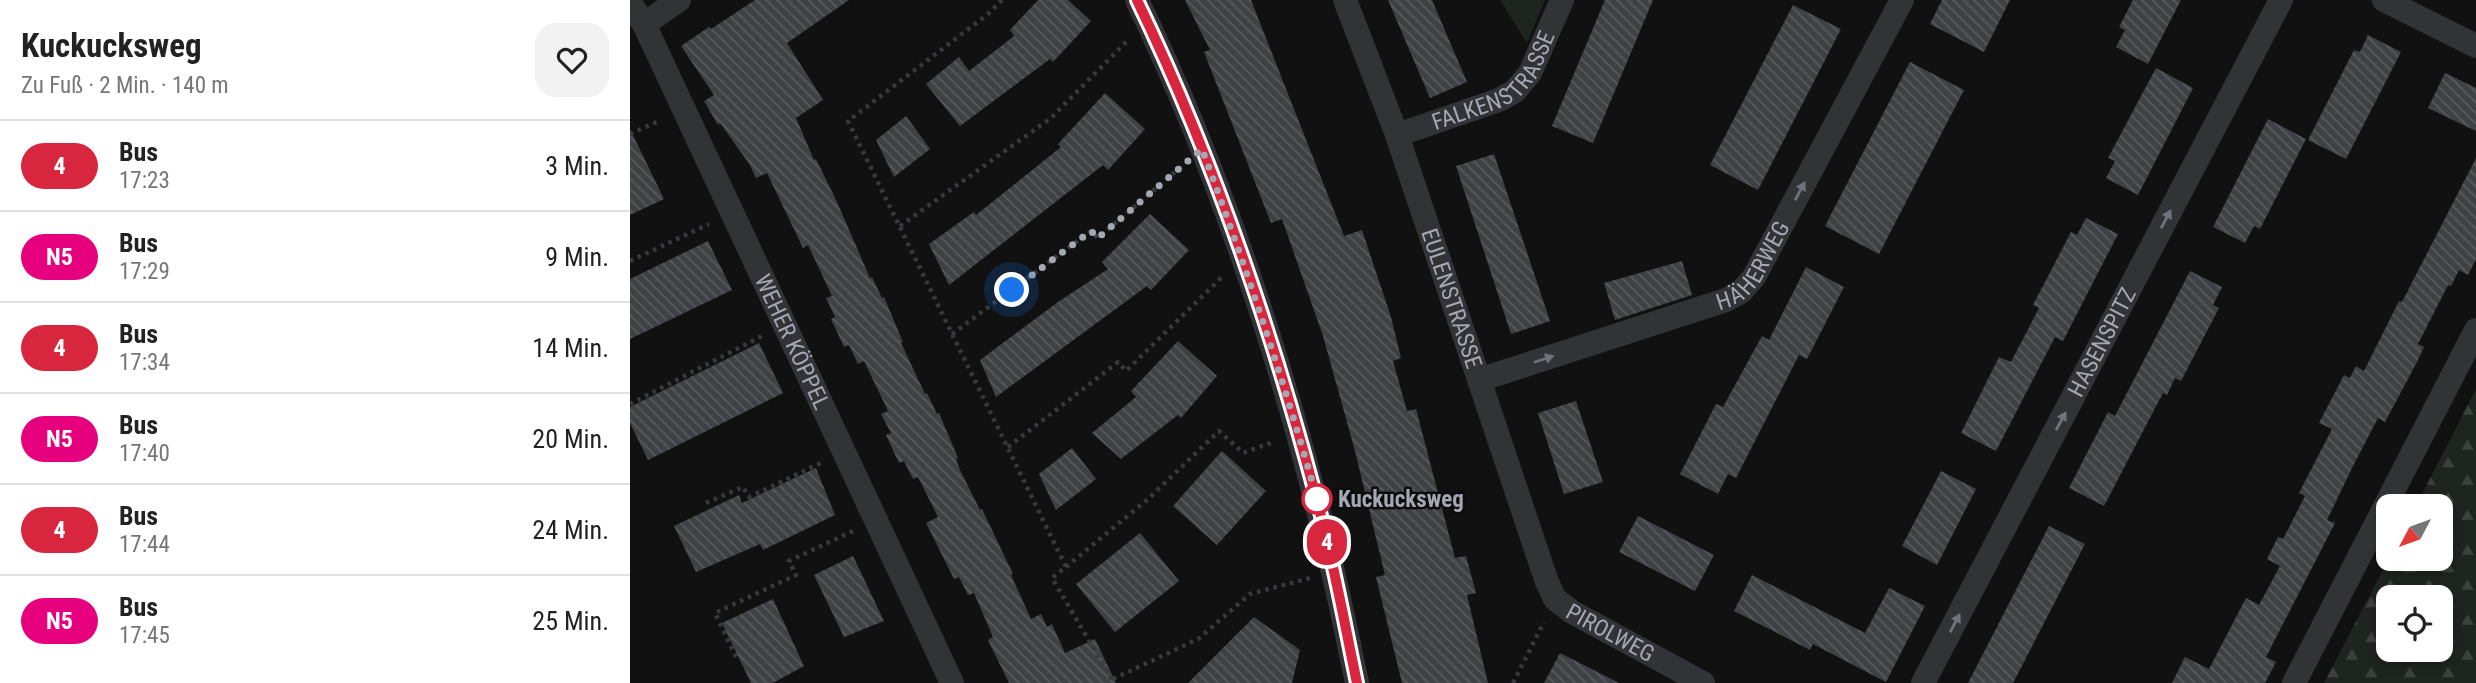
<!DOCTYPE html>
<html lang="de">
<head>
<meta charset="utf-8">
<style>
	:root { --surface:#fff; --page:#f2f2f2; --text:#222; --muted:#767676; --line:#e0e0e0 }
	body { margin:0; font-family:"Roboto Condensed",sans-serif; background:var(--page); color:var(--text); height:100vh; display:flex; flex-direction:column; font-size:26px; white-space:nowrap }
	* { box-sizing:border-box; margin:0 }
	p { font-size:23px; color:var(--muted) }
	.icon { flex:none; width:38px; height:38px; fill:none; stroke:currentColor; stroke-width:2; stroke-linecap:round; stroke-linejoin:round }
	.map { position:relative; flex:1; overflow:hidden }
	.panel { display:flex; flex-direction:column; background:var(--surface); width:630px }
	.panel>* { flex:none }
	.badge { padding:0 14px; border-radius:23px; font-size:24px; line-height:46px }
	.needle { width:46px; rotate:229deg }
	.buttons { position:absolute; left:1746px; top:494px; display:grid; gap:14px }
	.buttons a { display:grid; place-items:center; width:77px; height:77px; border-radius:14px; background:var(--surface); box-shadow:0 4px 10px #0003; font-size:35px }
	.you { position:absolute; width:35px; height:35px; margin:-18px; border:5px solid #fff; border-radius:50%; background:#1a73e8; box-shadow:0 0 0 10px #1a73e833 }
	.map>.badge { position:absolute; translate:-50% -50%; box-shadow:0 0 0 4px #fff }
	.round { display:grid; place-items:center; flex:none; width:74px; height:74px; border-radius:21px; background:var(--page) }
	.summary { display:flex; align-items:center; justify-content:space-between; height:119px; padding:0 21px }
	h1 { font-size:33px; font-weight:700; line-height:52px }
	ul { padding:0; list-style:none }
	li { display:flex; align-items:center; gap:21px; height:91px; padding:0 21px; border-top:2px solid var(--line) }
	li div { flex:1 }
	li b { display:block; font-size:26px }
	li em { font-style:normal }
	li .badge { min-width:77px; font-weight:700; text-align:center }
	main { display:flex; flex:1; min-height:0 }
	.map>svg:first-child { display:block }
	.green { fill:#1e241e }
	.forest { fill:url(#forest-firs); fill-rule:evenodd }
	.building { fill:url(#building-back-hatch) }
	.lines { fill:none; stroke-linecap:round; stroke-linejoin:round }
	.path { stroke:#383a3e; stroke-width:4.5; stroke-dasharray:3.5 5; stroke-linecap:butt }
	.street { stroke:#323337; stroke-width:24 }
	.oneway { fill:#70737b }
	.line-casing { stroke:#fff; stroke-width:16 }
	.line { stroke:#d7263d; stroke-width:10 }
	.walk { stroke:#a3a8b2; stroke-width:7; stroke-dasharray:0 12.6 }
	.stop-dot { fill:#fff; stroke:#d7263d; stroke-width:3.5 }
	.labels { text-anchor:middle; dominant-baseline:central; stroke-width:5; stroke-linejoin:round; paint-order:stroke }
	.street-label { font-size:23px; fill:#a3a8b2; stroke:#0c0c0d }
	.stop-label { font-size:23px; font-weight:bold; fill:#a3a8b2; stroke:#0c0c0d; text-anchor:start }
</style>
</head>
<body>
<main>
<section class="panel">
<div class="summary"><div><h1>Kuckucksweg</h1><p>Zu Fuß · 2 Min. · 140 m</p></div><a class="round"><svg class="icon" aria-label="heart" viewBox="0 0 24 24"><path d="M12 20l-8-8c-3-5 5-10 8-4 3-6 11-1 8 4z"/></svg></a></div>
<ul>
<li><span class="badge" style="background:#d7263d;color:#fff">4</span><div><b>Bus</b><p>17:23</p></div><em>3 Min.</em></li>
<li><span class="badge" style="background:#e6007e;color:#fff">N5</span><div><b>Bus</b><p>17:29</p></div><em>9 Min.</em></li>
<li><span class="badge" style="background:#d7263d;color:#fff">4</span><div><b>Bus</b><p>17:34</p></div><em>14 Min.</em></li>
<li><span class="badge" style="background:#e6007e;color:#fff">N5</span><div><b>Bus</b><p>17:40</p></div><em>20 Min.</em></li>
<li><span class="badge" style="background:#d7263d;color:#fff">4</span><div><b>Bus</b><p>17:44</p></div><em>24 Min.</em></li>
<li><span class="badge" style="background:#e6007e;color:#fff">N5</span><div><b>Bus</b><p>17:45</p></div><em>25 Min.</em></li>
</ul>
</section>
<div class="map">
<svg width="1846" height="683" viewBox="0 0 1846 683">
	<defs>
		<pattern id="forest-firs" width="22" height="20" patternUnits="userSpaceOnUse" patternTransform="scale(1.75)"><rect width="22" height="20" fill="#1e241e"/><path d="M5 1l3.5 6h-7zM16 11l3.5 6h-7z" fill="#3c413c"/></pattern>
		<pattern id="building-back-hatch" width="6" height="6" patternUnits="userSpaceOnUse" patternTransform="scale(1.75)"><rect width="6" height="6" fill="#404145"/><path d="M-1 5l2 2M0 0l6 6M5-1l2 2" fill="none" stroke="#585a5d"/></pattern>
	</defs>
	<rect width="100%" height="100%" fill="#111112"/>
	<!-- green -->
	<path class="green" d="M870 0H915L897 43Z"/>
	<!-- forest -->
	<path class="forest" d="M1846 389V683H1694L1759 558H1811V506H1786ZM1759 597H1811V649H1759Z"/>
	<!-- building -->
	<path class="building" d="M125 0H219L157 43 193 100 166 118 184 160 186 159 207 202 240 278 242 277 252 298 254 297 273 342 271 343 295 394 297 393 307 414 309 413 328 458 326 459 330 470 350 510 352 509 383 574 381 575 401 619 411 614 417 627 422 624 435 653 465 639 486 683H379L358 640 363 637 344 593 338 595 329 577 324 579 296 523 308 517 288 477 283 479 274 461 269 463 256 435 261 433 251 414 258 411 234 361 228 364 219 345 214 347 201 319 205 317 196 298 202 296 178 245 173 248 137 173 126 178 120 165 90 123 88 125 74 101 84 95 51 46 79 27 81 29Z
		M408 0H438L461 21 423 62 420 59 330 126 296 84 329 57 339 71 384 36 380 30Z
		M555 0H621L714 236 732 230 761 317 771 358 763 361 777 411 786 409 825 558 836 556 846 593 837 595 858 683H772L746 577 755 575 725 451 693 336 652 219 641 223 574 52 580 50Z
		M758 0H802L837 82 800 98Z
		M975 0H1023L963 143 922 126Z
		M1312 0H1380L1354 52 1300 24Z
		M1503 0H1551L1518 64 1486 47 1495 30 1489 27Z
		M1163 5 1211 29 1128 190 1080 165Z
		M1738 35 1771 52 1716 159 1678 140 1724 50 1730 52Z
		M1280 62 1334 90 1249 254 1195 226Z
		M1526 68 1563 88 1508 195 1476 178 1485 161 1478 158Z
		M1815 73 1846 88V131L1798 108Z
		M475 93 515 129 478 170 473 165 319 285 299 244 344 212 346 215 431 147 428 144Z
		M276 116 300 149 264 177 246 140Z
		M1638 119 1676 139 1630 229 1624 226 1615 243 1583 227Z
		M0 129 34 199 0 215Z
		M864 154 920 321 881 334 826 166Z
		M1846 158V259L1838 275 1829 270 1821 286 1818 285 1788 344 1794 347 1787 362 1755 422 1748 418 1724 464 1697 520 1705 523 1636 657 1646 662 1635 683H1542L1555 657 1579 669 1616 598 1629 605 1650 566 1637 559 1648 537 1653 539 1675 496 1669 493 1702 429 1689 423 1714 375 1720 378 1726 366 1734 371 1769 301 1772 302Z
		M520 214 559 250 521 290 517 286 366 397 350 360 428 302 478 269 472 262Z
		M1456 218 1488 234 1433 341 1425 337 1366 451 1331 433 1369 357 1381 362 1409 308 1403 305 1441 232 1447 235Z
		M78 241 102 290 0 339V279Z
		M1052 261 1062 295 985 320 974 283Z
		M1176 267 1214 287 1177 359 1169 355 1106 478 1098 474 1088 494 1050 474 1086 404 1093 407 1132 336 1139 340Z
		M1560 271 1592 287 1583 305 1589 308 1551 381 1545 378 1537 395 1533 393 1474 506 1439 488 1478 412 1485 416Z
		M548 341 587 376 551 418 548 415 491 459 462 433 506 397 501 391Z
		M129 343 153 393 18 460 0 423V407Z
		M946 401 973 482 934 494 908 413Z
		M442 448 466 479 426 510 409 474Z
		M592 451 636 491 587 545 543 506Z
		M186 468 205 515 133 550 130 544 66 572 44 526 109 495 112 503Z
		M1311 471 1346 489 1307 565 1272 546Z
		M1008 516 1084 555 1065 591 989 552Z
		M1419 526 1455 544 1383 683H1338Z
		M510 533 549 581 485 632 446 584Z
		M223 556 254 621 214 637 184 575Z
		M1122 575 1235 633 1259 588 1295 606 1256 682 1183 644 1180 650 1104 611Z
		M143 599 174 666 143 683H121L92 623Z
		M624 617 670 650 662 683H558Z
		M930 653 989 683H914Z"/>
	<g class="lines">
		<!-- path -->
		<path class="path" d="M372 0 358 14 218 121 436 567 422 578 484 683
			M0 134 31 120
			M270 226 421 118 499 39
			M0 261 79 224
			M322 334 461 231 468 238 552 166
			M0 404 132 336
			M378 447 488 362 496 371 593 276
			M76 503 113 487 119 497 191 463
			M436 567 518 499 589 431 613 453 643 442
			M106 657 85 613 166 575 159 561 223 531
			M483 679 568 639 620 594 680 578
			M883 683 914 622"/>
		<!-- street -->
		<g class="street">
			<path d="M507 0C611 216 680 448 727 683"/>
			<path id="s1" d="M715 0 767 135 917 582 925 599 942 612 1073 683"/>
			<path d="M1754 0 1846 46"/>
			<path id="s2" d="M0 3 14 24 322 683"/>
			<path d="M14 24 49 0"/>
			<path id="s3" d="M767 135 869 100 885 91 900 73 932 0"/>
			<path id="s4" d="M849 380 1096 300 1111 292 1124 277 1272 0"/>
			<path id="s5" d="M1293 683 1651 0"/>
			<path d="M1664 683 1846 330"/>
		</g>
	</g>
	<!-- one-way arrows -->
	<defs><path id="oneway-solid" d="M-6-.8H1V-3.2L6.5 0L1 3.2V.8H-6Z" transform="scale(1.75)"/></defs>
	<g class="oneway">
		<use href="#oneway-solid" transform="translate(1170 191) rotate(-62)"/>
		<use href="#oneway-solid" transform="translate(1536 219) rotate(-62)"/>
		<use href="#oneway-solid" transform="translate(914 359) rotate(-18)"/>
		<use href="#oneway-solid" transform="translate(1431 421) rotate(-62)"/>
		<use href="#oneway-solid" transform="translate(1325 623) rotate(-62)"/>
	</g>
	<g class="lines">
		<!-- line casing -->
		<g class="line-casing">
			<path id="line" d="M507 0C583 158 641 327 686 497 703 558 714 621 727 683"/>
		</g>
		<!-- line -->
		<use href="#line" class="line"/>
		<!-- walk -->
		<path class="walk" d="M382 290 461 231 468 238 572 149C615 264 655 384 687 499"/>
	</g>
	<!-- markers -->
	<circle class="stop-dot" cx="687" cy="499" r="14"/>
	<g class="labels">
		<!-- street labels -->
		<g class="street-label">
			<text stroke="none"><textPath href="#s3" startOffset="116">FALKENSTRASSE</textPath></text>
			<text stroke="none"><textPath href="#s4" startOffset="304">HÄHERWEG</textPath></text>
			<text stroke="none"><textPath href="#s1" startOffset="317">EULENSTRASSE</textPath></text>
			<text stroke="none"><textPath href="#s2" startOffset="376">WEHER KÖPPEL</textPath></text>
			<text stroke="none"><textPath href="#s5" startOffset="385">HASENSPITZ</textPath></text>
			<text stroke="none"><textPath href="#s1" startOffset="700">PIROLWEG</textPath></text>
		</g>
		<!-- stop labels -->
		<g class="stop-label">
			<text x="708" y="499">Kuckucksweg</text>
		</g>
	</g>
</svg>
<div class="buttons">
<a><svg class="needle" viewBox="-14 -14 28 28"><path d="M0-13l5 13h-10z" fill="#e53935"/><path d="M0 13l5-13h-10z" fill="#767676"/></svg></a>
<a><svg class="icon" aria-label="locate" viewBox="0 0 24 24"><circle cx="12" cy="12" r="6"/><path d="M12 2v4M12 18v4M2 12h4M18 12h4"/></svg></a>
</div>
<div class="you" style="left:382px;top:290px"></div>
<b class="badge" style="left:697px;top:542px;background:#d7263d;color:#fff">4</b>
</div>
</main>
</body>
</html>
